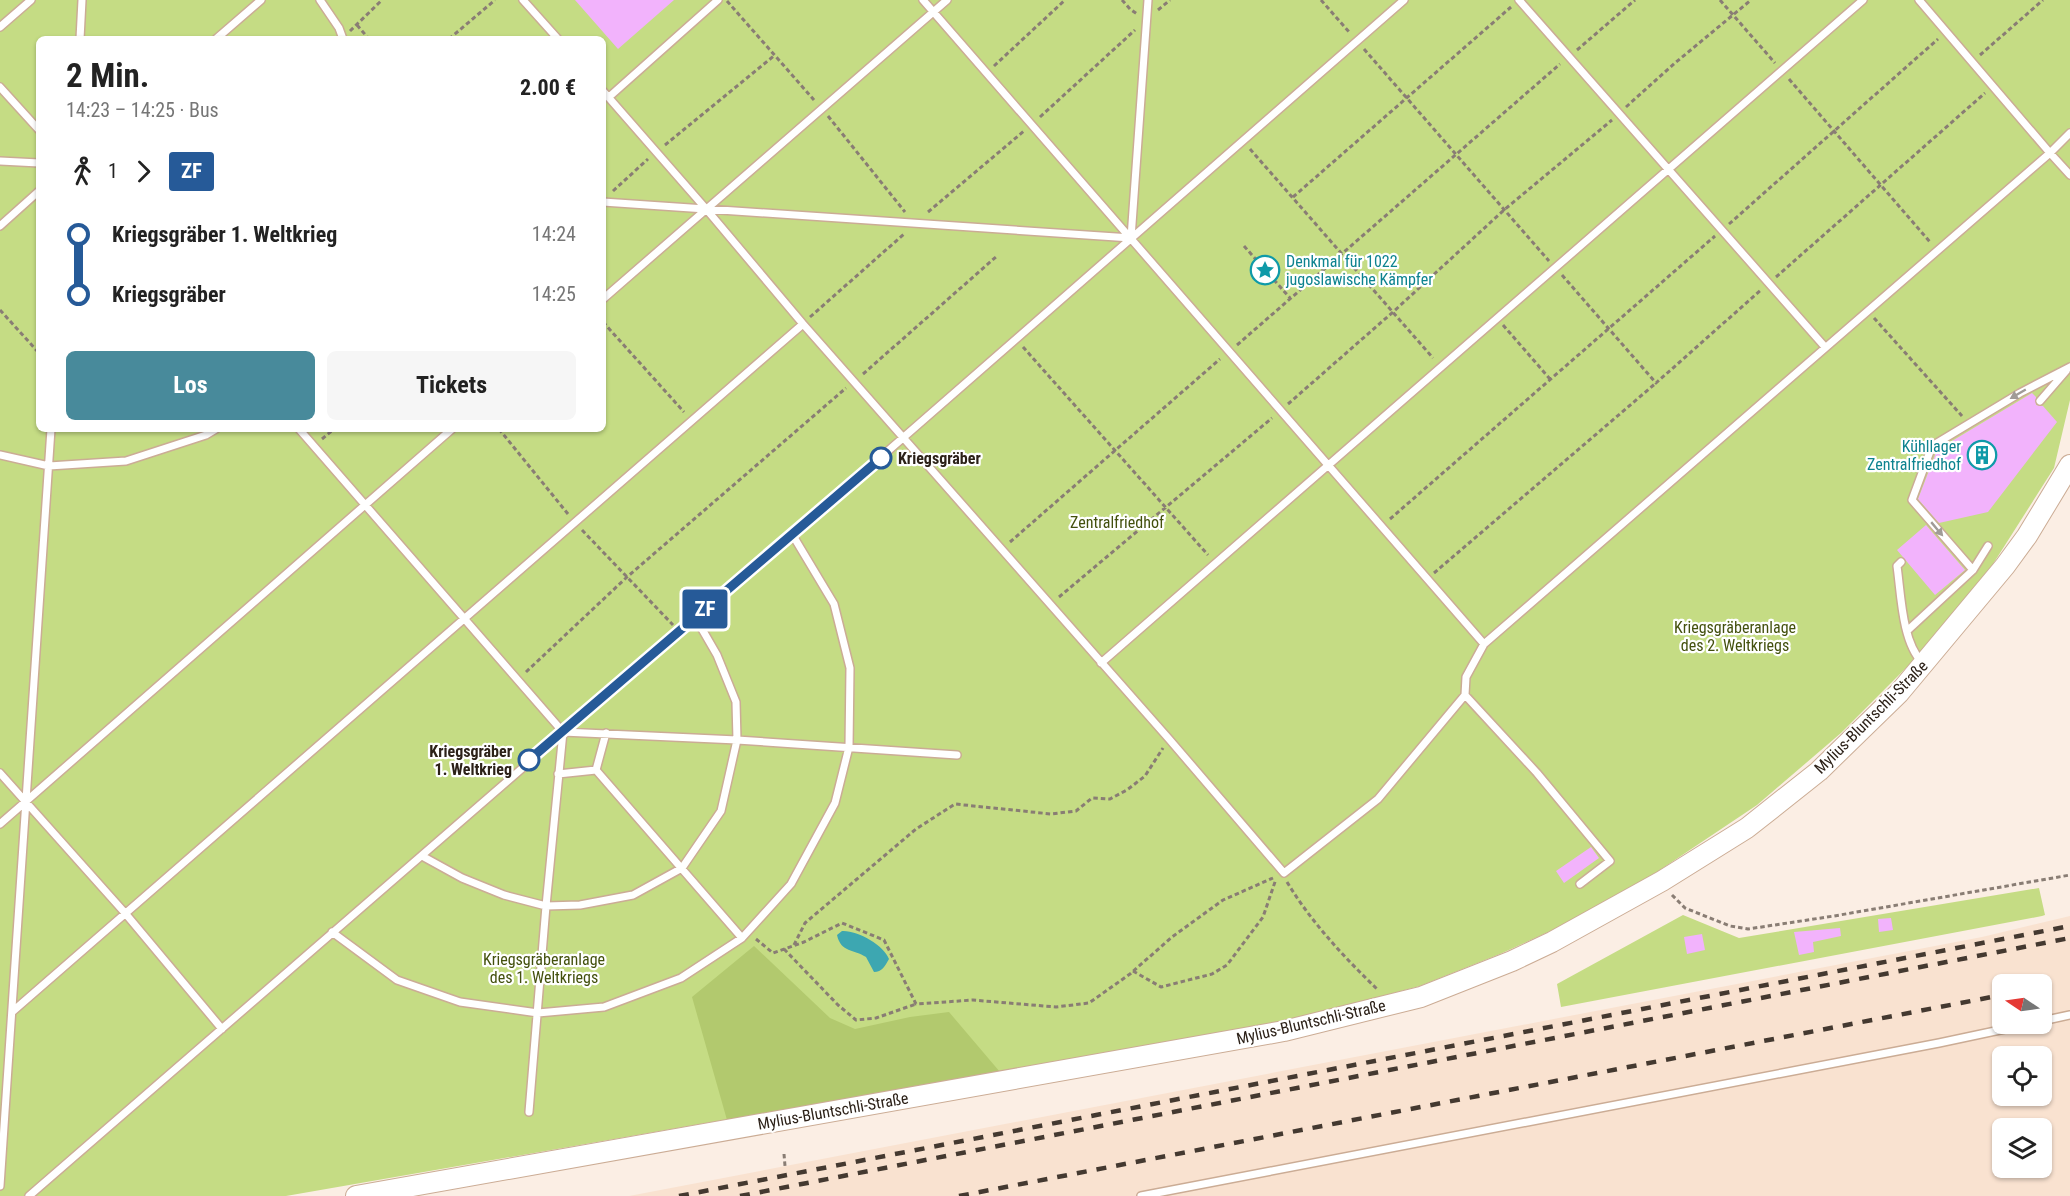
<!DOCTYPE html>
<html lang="de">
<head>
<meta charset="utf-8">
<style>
	:root { --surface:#fff; --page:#f6f6f6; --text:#222; --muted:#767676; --accent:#488a9b }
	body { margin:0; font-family:"Roboto Condensed",sans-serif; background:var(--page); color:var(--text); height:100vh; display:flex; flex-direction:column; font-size:22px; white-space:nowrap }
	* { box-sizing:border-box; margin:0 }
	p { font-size:20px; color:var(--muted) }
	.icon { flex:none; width:33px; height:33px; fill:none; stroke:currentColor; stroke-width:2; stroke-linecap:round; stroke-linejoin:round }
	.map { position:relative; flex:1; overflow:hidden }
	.sheet { position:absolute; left:36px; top:36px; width:570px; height:396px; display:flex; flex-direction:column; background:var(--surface); border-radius:9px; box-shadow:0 2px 4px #0004 }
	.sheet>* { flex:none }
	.badge { padding:0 12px; border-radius:4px; font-size:21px; line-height:39px }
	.needle { width:39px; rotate:283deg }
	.tools { position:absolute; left:1992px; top:974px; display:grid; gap:12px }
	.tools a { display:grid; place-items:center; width:60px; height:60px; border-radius:9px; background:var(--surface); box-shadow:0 2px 4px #0004; font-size:30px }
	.map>.badge { position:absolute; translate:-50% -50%; box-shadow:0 0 0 3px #fff }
	.legs { display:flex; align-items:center; gap:9px; height:66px; padding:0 30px; font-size:20px }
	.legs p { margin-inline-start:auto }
	.head { display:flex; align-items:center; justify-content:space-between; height:102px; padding:0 30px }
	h1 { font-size:33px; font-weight:700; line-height:45px }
	.primary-button { display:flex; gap:12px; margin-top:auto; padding:12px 30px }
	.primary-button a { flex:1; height:69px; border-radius:9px; background:var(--accent); color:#fff; font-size:24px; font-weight:700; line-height:69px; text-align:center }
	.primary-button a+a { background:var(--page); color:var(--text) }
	ul { padding:0 30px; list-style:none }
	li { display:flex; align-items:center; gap:21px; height:60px; font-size:22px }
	li i { display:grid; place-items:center; width:9px; height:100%; margin:0 8px; background:currentColor }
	li i::after { content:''; width:15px; height:15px; margin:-8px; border:4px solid; border-radius:50%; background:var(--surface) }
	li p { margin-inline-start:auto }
	li:first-child i { background:linear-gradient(#0000 50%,currentColor 0) }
	li:last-child i { background:linear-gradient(currentColor 50%,#0000 0) }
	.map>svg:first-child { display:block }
	.built { fill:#f9e2d0; fill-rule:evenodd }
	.green { fill:#c5dc84; fill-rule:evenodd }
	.forest { fill:#b2c96e }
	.water { fill:#3da7b1 }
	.building { fill:#f2b3fc }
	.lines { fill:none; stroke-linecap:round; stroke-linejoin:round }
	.lane-casing { stroke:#cbac95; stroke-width:10 }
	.secondary-casing { stroke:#cbac95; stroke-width:22 }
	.path { stroke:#897d74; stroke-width:3; stroke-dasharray:4.5 3; stroke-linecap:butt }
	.lane { stroke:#fff; stroke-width:7 }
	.secondary { stroke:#fff; stroke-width:20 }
	.rail { stroke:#443930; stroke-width:4.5; stroke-dasharray:10 10; stroke-linecap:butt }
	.oneway { fill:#a09b97 }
	.line-1-casing { stroke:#fff; stroke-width:14 }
	.line-1 { stroke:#265a98; stroke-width:9 }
	.stop-1-dot { fill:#fff; stroke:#265a98; stroke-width:3 }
	.labels { text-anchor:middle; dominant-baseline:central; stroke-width:4.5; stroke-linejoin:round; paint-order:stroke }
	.culture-label { font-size:16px; fill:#0d838f; stroke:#fff; text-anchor:start }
	.stop-label { font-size:16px; font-weight:bold; fill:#2c2118; stroke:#fff; text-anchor:start }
	.park-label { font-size:16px; fill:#43500d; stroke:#fff }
	.street-label { font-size:16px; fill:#2c2118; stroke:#fff }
</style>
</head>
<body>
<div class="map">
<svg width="2070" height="1196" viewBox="0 0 2070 1196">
	<rect width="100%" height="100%" fill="#fbeee4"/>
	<!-- built -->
	<path class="built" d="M2070 916V1196H629L1982 937ZM2002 984H2042V1023H2002ZM2002 1056H2042V1095H2002ZM2002 1128H2042V1167H2002Z"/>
	<!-- green -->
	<path class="green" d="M0 0H2070V400L2054 468 1993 564 1917 657 1841 733 1757 805 1642 882 1566 924 1500 954 1420 986 1281 1023 286 1196H0ZM39 39H603V429H39Z
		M2039 888 2045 915 2042 916 1561 1007 1557 984 1683 915 1739 938Z"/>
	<!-- forest -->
	<path class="forest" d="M754 946 830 1018 855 1029 910 1017 949 1012 1000 1072 727 1120 692 997Z"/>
	<!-- water -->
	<path class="water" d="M842 931C857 930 884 945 889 959 885 966 882 972 874 972L866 957C854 949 841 953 837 935Z"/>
	<!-- building -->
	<path class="building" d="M575 0H674L618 49Z
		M2032 393 2036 397V405L2043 406 2057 422 1988 512 1939 523 1918 499 1937 450Z
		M1926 525 1965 570 1935 595 1897 550Z
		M1591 847 1599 858 1564 883 1556 871Z
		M1891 918 1893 930 1879 932 1878 919Z
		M1840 928 1841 936 1813 942 1814 952 1799 955 1794 932Z
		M1702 934 1705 950 1687 954 1684 937Z"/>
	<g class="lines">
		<!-- lane casing -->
		<g class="lane-casing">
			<path id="lane" d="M320 0 339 28 343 39
				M523 0 558 39
				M923 0 1484 644
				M1519 0 1825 347
				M1919 0 2050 153 2070 133
				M0 27 31 0
				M80 39 82 0
				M216 39 261 0
				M0 87 39 130
				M603 91 707 210 803 324 1169 739 1284 873 1378 799 1465 695 1466 677 1484 644 2050 153 2070 175
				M609 97 718 0
				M0 161 39 163
				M603 202 1131 238 1148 0
				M0 226 39 191
				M603 299 947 0
				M2040 401 2066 371
				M299 429 563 732 737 740 957 755
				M0 455 49 466 126 461 206 435 216 429
				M1901 562 1897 566C1901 594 1902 642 1922 662
				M1973 570 1912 500 1932 446 2020 393 2070 367
				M1907 631 1973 570 1988 546
				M1101 663 1863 0
				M1465 695 1537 773 1610 861 1580 884
				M596 770 606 733
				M0 773 125 913 222 1029
				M558 774 596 770 742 938
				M0 824 452 429
				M422 856 462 878 504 895 546 906 580 905 633 895 682 868 721 811 737 740 736 702 717 655 695 617
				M332 932 397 980 460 1002 538 1013 604 1007 681 978 742 938 791 884 835 803 849 747 850 668 834 604 792 534
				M12 1012 803 324
				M2042 1021 2070 1015
				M529 1112 546 906 563 732
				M0 1186 51 429
				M29 1196 881 457 1404 0
				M1141 1196 1939 1043 2033 1023"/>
		</g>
		<!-- secondary casing -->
		<g class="secondary-casing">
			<path id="secondary" d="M356 1196 1284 1031 1421 997 1512 961 1552 942 1662 881 1747 828 1819 771 1899 693 2005 566 2027 536 2070 465"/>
		</g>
		<!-- path -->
		<path class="path" d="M1122 0 1130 9 1137 14
			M1321 0 1350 33
			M1720 0 1775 63
			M727 1 814 100
			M1158 10 1170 0
			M357 25 369 39
			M350 31 382 0
			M449 39 495 0
			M1364 49 1549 261
			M1577 50 1635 0
			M1980 55 2043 0
			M994 66 1065 0
			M1789 79 1930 242
			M1626 107 1675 63 1751 0
			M828 116 905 212
			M1040 117 1135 30
			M665 145 775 55
			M1250 149 1433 358
			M613 191 648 159
			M1293 197 1511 7
			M928 212 1024 131
			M1729 224 1938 39
			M1244 246 1290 298
			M1562 275 1656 383 1762 289
			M1776 277 1985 93
			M0 310 39 353
			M810 317 904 234
			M1874 318 1962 416
			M603 322 684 412
			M1503 325 1550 379
			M1237 345 1560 64
			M1023 347 1208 555
			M863 374 997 256
			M1288 404 1393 312 1504 210 1612 120
			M499 429 568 514
			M322 439 334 429
			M1390 519 1715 236
			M582 530 673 625
			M1010 542 1220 359
			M1434 573 1656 383
			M1059 597 1272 418
			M526 672 627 577 846 388
			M1287 882C1311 922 1344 957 1377 989
			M1672 895 1685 908 1730 926 1748 929 1834 916 2070 875
			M756 939 773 953 804 942 842 923 884 940 916 1004 973 1000 1056 1007 1089 1003 1130 974 1172 937 1223 900 1273 878
			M794 945 805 923 916 829 955 804 1051 814 1076 811 1092 798 1110 799 1127 790 1145 776 1163 748
			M784 949 838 1005 856 1020 876 1018 916 1004
			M1133 971 1161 987 1212 974 1227 965 1263 917 1276 879
			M784 1154 785 1166"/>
		<!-- lane -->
		<use href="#lane" class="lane"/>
		<!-- secondary -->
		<use href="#secondary" class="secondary"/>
		<!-- rail -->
		<path class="rail" d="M679 1196 2070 926
			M740 1196 2070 938
			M959 1196 2002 995"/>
	</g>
	<!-- one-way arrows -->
	<defs><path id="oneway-solid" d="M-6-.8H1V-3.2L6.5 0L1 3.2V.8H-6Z" transform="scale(1.5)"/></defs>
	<g class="oneway">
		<use href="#oneway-solid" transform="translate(2018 394) rotate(150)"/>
		<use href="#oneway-solid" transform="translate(1937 529) rotate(50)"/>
	</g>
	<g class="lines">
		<!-- line-1 casing -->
		<g class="line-1-casing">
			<path id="line-1" d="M529 760 881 458"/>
		</g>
		<!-- line-1 -->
		<use href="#line-1" class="line-1"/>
	</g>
	<!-- icons -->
	<defs>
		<g id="sight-ring" transform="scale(1.5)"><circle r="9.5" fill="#fff" stroke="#0f9aa8" stroke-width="1.5"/><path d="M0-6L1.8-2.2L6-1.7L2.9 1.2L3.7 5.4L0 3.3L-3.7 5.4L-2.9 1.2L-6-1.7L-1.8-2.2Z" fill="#0f9aa8"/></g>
		<g id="building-ring" transform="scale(1.5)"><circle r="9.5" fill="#fff" stroke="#0f9aa8" stroke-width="1.5"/><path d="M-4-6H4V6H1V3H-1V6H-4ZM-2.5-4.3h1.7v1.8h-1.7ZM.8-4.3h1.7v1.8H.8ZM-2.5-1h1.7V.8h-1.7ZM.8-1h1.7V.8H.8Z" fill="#0f9aa8"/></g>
	</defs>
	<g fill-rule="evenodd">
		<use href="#sight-ring" x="1265" y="270"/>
		<use href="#building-ring" x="1982" y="455"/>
	</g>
	<!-- markers -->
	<g class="stop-1-dot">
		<circle cx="881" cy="458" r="10"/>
		<circle cx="529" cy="760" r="10"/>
	</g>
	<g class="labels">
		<!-- culture labels -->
		<g class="culture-label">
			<text x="1286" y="261">Denkmal für 1022<tspan x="1286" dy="18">jugoslawische Kämpfer</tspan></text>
			<text x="1961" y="446" text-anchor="end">Kühllager<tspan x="1961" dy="18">Zentralfriedhof</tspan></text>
		</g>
		<!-- stop labels -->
		<g class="stop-label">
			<text x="898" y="458">Kriegsgräber</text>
			<text x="512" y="751" text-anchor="end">Kriegsgräber<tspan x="512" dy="18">1. Weltkrieg</tspan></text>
		</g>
		<!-- park labels -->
		<g class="park-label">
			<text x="1117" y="522">Zentralfriedhof</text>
			<text x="1735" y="627">Kriegsgräberanlage<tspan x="1735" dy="18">des 2. Weltkriegs</tspan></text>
			<text x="544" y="959">Kriegsgräberanlage<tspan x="544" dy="18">des 1. Weltkriegs</tspan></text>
		</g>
		<!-- street labels -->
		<g class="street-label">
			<text transform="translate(1871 717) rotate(-45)">Mylius-Bluntschli-Straße</text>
			<text transform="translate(1311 1022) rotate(-13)">Mylius-Bluntschli-Straße</text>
			<text transform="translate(833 1111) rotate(-10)">Mylius-Bluntschli-Straße</text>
		</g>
	</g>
</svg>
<div class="tools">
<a><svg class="needle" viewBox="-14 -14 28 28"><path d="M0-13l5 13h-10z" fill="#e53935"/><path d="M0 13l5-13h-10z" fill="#767676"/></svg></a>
<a><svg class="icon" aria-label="locate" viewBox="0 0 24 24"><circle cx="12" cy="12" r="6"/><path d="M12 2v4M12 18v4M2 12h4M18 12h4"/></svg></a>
<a><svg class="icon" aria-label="layers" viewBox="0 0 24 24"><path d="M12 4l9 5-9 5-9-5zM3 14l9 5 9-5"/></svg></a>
</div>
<b class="badge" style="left:705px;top:609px;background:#265a98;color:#fff">ZF</b>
<section class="sheet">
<div class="head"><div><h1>2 Min.</h1><p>14:23 – 14:25 · Bus</p></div><b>2.00 €</b></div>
<div class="legs"><svg class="icon" aria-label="walk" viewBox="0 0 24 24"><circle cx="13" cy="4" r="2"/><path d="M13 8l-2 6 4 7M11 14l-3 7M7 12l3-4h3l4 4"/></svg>1<svg class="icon" aria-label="forward" viewBox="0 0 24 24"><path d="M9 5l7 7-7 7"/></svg><b class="badge" style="background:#265a98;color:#fff">ZF</b></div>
<ul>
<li><i style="color:#265a98"></i><b>Kriegsgräber 1. Weltkrieg</b><p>14:24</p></li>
<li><i style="color:#265a98"></i><b>Kriegsgräber</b><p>14:25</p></li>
</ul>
<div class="primary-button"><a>Los</a><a>Tickets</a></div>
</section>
</div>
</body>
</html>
